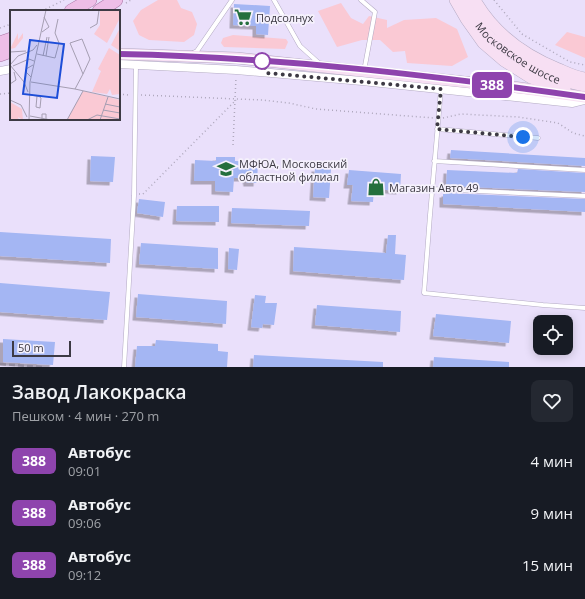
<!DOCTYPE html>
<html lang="ru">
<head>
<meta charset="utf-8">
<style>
	:root { --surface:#171b24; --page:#242831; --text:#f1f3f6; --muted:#9ea1a6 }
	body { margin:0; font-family:"Open Sans",sans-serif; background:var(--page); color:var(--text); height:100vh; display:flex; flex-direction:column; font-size:15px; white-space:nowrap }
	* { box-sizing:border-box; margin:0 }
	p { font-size:13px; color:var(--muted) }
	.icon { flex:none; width:22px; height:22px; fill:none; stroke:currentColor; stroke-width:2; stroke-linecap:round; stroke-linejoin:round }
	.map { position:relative; height:367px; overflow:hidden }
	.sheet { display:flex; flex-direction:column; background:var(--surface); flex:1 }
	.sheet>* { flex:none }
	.badge { padding:0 8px; border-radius:6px; font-size:14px; line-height:26px }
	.tools { position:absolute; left:533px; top:315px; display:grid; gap:8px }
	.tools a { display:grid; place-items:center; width:40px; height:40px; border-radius:8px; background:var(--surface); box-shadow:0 2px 10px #0003; font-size:20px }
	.scale { position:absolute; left:12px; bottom:10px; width:59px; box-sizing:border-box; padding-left:4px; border:2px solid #3d3a44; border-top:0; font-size:11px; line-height:14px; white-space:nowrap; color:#3d3a44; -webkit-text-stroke:3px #f5f1fc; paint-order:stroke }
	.you { position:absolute; width:20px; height:20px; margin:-10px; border:3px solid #fff; border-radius:50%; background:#1a73e8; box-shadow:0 0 0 6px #1a73e833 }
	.map>.badge { position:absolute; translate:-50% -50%; box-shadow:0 0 0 2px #fff }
	.round { display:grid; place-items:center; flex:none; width:42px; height:42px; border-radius:8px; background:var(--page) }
	.summary { display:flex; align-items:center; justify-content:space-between; height:68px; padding:0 12px }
	h1 { font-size:19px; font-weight:600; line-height:30px }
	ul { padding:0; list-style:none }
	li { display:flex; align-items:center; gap:12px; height:52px; padding:0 12px }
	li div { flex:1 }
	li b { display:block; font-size:15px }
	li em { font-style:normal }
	li .badge { min-width:44px; font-weight:700; text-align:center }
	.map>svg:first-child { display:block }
	.green { fill:#fac9d4 }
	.building { fill:#a4b6f3; filter:url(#shadow) }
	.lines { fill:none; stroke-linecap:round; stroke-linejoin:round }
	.lane-casing { stroke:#b3aac3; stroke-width:5 }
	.street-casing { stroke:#b3aac3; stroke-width:9 }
	.secondary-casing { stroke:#b3aac3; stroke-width:12 }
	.primary-casing { stroke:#a974a4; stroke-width:14 }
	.path { stroke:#afa8bd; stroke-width:1.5; stroke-dasharray:1 3; stroke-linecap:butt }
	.lane { stroke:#fff; stroke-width:4 }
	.street { stroke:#fff; stroke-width:8 }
	.secondary { stroke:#f7dff3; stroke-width:11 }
	.primary { stroke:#eebee7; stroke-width:13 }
	.rail { stroke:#928b9e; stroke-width:2.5; stroke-dasharray:6 3; stroke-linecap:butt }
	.line-casing { stroke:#fff; stroke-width:9 }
	.line { stroke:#8e44ad; stroke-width:6 }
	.walk { stroke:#3d3a44; stroke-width:4; stroke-dasharray:0 7.2 }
	.stop-dot { fill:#fff; stroke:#8e44ad; stroke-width:2 }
	.labels { text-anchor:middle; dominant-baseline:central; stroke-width:3.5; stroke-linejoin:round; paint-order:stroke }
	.poi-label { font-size:11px; fill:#3d3a44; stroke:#f5f1fc; text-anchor:start }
	.street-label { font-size:11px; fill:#3d3a44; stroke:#f5f1fc }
	.inset-road { fill:none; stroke:#a59eb2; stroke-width:1 }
	.view { fill:#1d4ed8; fill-opacity:0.15; stroke:#1d4ed8; stroke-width:2 }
	.inset-edge { fill:none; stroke:#3d3a44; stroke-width:2 }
</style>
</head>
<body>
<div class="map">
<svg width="585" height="367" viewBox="0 0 585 367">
	<defs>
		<filter id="shadow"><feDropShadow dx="-3.5" dy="3.5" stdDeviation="0" flood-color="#0004"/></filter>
	</defs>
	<rect width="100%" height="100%" fill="#eae0fb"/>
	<!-- green -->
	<path class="green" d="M158 0H177L181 8 192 12 197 24 194 35 184 42 149 40 139 35 133 21 141 10Z
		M341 3 351 18 363 24 369 16 387 20V28L404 20 436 18 457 29 468 57 452 66 407 63 405 51 393 52 380 40H362L337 47 318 11Z
		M567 32 585 37V58L555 45Z
		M233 35 286 39 288 42 285 49 224 47 221 43 223 38Z"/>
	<!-- building -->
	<path class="building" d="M234 4 270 6 268 35 256 34V26L233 25Z
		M451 150 585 158V166L450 158Z
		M91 156 115 157 113 182 90 181Z
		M216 157H235V161L258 162 257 183H247L246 178H234L233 192 215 191V181H194L195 160 216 161Z
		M315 168 331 169 329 198 313 197Z
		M518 169 585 173V192L446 186 447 170 517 173Z
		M349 170 401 174 400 191 374 189 373 202 351 201 353 185H347Z
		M445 193 585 199V212L443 204V194H445Z
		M139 199 165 202 163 217 137 213Z
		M177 206H219V222L176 221Z
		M232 208 310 211 309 226 231 223Z
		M0 232 111 239 110 263 0 256Z
		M388 235H396L395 254 406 255 404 280 293 271 294 247 386 253Z
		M141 243 218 248V269L139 264Z
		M229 248 239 249 237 270 228 269Z
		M0 283 110 292 107 320 0 312Z
		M138 294 227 301 226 324 136 317Z
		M255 295 266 296 265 303H277L274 325 263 324 262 328 251 327Z
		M317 305 401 311 400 332 315 325Z
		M436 314 511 321 509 343 433 336Z
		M3 339 55 342 53 365 3 362Z
		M156 340 218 344V351L228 352 227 367H135L137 346H155Z
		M254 355 383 362V367H253Z
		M434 357 509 362V367H433Z"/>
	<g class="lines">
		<!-- lane casing -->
		<g class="lane-casing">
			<path id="lane" d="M274 0 300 46 320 64
				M361 0 375 12 364 71
				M193 53 197 51 232 0
				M441 89 430 215 424 293 543 305 585 308
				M437 129 538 138
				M434 161 585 170
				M432 189 585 196
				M124 367 134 196 136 65"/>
		</g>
		<!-- street casing -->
		<g class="street-casing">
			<path id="street" d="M119 64 236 70 362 81 572 103 585 100
				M0 71 11 69"/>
		</g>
		<!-- secondary casing -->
		<g class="secondary-casing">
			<g id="secondary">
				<path d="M455 0 466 19 483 43 504 61 531 78 565 89"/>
				<path id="s1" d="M465 0C472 13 480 27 491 38 496 42 503 46 508 50 533 68 555 81 585 86"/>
				<path d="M475 0C494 33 524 55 559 69 568 73 576 77 585 78"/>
				<path d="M119 54 237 58 513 87 585 97"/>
			</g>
		</g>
		<!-- primary casing -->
		<g class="primary-casing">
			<path id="primary" d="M71 11 90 0
				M99 11 116 0
				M0 43 11 39
				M0 55 11 51"/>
		</g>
		<!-- path -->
		<path class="path" d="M494 0 522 34 570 62 585 65
			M126 3 131 0
			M42 11 64 0
			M0 28 11 24
			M0 94 11 93
			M119 94 129 95
			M141 95 262 100 289 103 316 109 434 118
			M443 118 461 114 518 117 558 123 573 133 585 136
			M233 145 236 77
			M139 194H143L236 100"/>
		<!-- lane -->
		<use href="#lane" class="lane"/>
		<!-- street -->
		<use href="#street" class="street"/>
		<!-- secondary -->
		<use href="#secondary" class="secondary"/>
		<!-- primary -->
		<use href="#primary" class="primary"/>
		<!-- rail -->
		<path class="rail" d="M0 364 43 367"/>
	</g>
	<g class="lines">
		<!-- line casing -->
		<g class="line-casing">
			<path id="line" d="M119 54C275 57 431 75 585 97"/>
		</g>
		<!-- line -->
		<use href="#line" class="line"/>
		<!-- walk -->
		<path class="walk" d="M262 61 267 73 441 89 437 129 523 137"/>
	</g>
	<!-- icons -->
	<defs>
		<g id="supermarket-bare" transform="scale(1.38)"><path d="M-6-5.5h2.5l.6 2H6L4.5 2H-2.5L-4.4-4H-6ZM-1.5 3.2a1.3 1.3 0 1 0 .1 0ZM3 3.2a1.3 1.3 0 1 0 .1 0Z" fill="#246f3d" stroke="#f5f1fc" stroke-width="2.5" paint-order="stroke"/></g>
		<g id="university-bare" transform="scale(1.38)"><path d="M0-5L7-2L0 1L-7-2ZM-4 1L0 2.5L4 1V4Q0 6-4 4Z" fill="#246f3d" stroke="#f5f1fc" stroke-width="2.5" paint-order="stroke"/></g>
		<g id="shop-bare" transform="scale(1.38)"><path d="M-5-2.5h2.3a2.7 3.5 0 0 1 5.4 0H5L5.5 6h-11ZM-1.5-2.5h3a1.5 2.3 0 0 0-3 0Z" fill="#246f3d" stroke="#f5f1fc" stroke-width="2.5" paint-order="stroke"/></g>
	</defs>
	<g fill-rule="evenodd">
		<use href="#supermarket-bare" x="243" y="17"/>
		<use href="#university-bare" x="226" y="169"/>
		<use href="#shop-bare" x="376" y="187"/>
	</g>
	<!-- markers -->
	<circle class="stop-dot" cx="262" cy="61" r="8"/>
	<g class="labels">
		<!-- poi labels -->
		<g class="poi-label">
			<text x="256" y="17">Подсолнух</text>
			<text x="239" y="163">МФЮА, Московский<tspan x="239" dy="13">областной филиал</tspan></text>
			<text x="389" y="187">Магазин Авто 49</text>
		</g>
		<!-- street labels -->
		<g class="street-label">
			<text stroke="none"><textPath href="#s1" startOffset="77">Московское шоссе</textPath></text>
		</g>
	</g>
	<!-- overview -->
	<g transform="translate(10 10)">
		<rect width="110" height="110" fill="#eae0fb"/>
		<path d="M90 0H110V8L97 33 84 24 90 15ZM110 18V41L101 35ZM8 23V30L13 23V28L5 38 0 39ZM99 38 110 45V84L102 85 100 79 97 84 82 82 91 61 88 59ZM73 81 110 90V110H57ZM0 92 12 99 13 110 8 107 9 110H0Z" fill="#fac9d4"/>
		<path class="inset-road" d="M80 18 87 14 89 0M32 22 39 17 34 7M0 42 16 41M27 44 45 48 49 33 45 23 48 9M33 46 37 27M36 46 39 27M3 56 19 49 24 51M21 67 16 62V59L23 55M21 72 65 79 73 64 80 49 72 29 60 33 73 64M0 74 6 70 4 62M65 79 110 89M18 82 14 72 0 55 8 46 23 40 27 35M20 85 27 86 30 87 31 88 30 98 26 97 27 86M0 90 11 95 17 107M95 94 110 97M93 100 110 103M20 106 41 110M19 110 20 72 36 0M32 110V104H36V109M57 110 73 81M77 110 87 105 110 109M90 110 98 87"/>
		<path class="view" d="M20 30 54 34 47 88 13 84Z"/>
		<rect width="110" height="110" class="inset-edge"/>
	</g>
</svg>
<div class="tools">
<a><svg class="icon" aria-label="locate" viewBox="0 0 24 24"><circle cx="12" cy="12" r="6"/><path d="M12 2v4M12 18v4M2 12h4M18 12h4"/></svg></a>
</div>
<div class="scale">50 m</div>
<div class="you" style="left:523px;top:137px"></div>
<b class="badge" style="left:492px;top:85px;background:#8e44ad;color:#fff">388</b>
</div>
<section class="sheet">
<div class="summary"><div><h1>Завод Лакокраска</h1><p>Пешком · 4 мин · 270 m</p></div><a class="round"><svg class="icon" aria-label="heart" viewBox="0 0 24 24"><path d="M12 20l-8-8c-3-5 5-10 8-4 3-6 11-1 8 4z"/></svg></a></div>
<ul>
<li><span class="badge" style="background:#8e44ad;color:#fff">388</span><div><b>Автобус</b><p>09:01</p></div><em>4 мин</em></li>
<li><span class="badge" style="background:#8e44ad;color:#fff">388</span><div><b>Автобус</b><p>09:06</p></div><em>9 мин</em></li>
<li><span class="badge" style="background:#8e44ad;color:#fff">388</span><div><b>Автобус</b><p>09:12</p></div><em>15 мин</em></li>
</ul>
</section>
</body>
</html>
